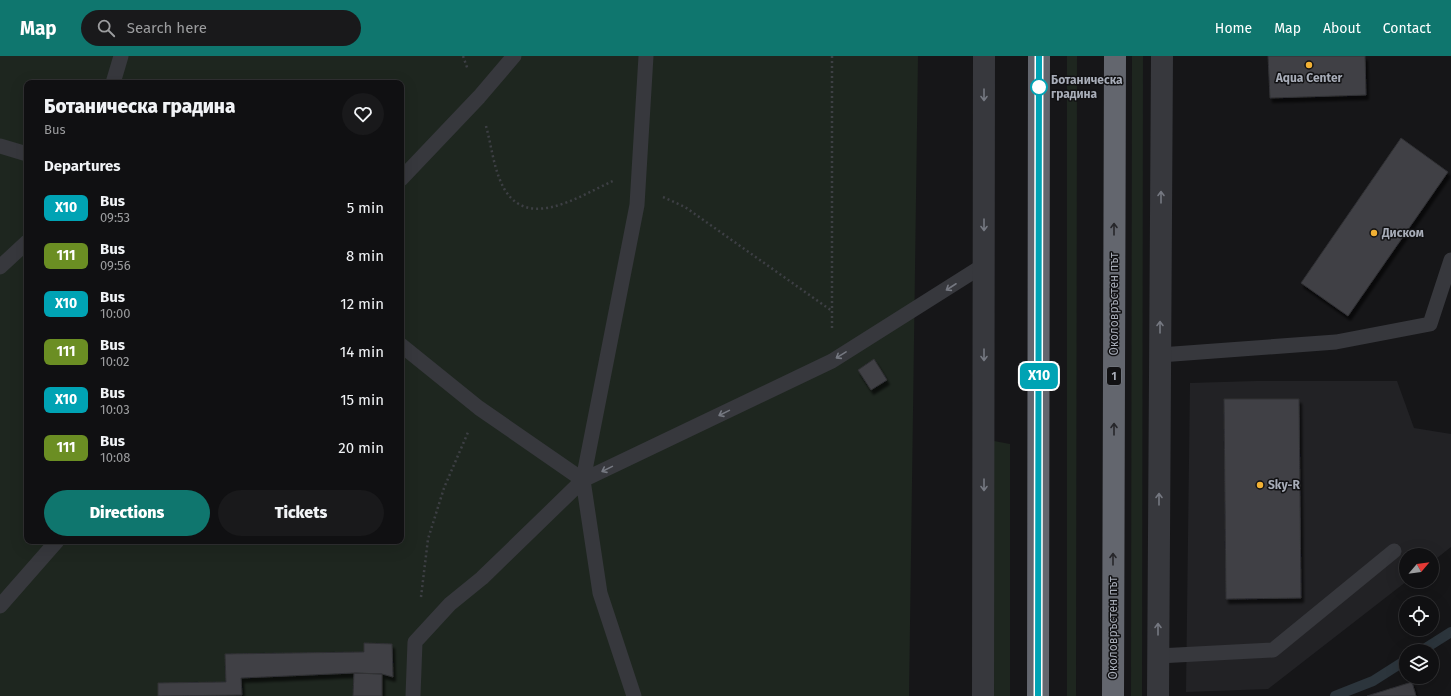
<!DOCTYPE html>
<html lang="en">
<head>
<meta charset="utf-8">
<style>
	:root { --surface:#101012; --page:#19191b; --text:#f1f3f6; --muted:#9c9d9f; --line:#303032; --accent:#0f766e }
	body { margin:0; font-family:"Fira Sans",sans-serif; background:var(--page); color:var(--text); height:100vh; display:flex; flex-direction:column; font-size:15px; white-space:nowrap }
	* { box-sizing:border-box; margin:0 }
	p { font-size:13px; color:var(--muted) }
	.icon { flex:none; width:22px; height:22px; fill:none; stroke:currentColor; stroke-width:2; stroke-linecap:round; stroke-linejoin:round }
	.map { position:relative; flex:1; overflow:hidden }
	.drawer { position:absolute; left:24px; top:24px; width:380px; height:464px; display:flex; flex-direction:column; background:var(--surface); border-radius:8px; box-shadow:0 4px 16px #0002,0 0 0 1px var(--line) }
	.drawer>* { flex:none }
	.badge { padding:0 8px; border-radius:6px; font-size:14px; line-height:26px }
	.needle { width:26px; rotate:61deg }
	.controls { position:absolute; left:1399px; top:492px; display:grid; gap:8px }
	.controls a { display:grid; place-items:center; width:40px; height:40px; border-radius:50%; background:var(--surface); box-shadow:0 4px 16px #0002,0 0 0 1px var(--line); font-size:20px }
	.map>.badge { position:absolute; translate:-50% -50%; box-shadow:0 0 0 2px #fff }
	h2 { padding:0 20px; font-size:15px; line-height:36px }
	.round { display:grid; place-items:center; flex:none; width:42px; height:42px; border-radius:21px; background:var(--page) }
	.overview { display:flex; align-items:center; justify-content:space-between; height:68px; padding:0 20px }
	h1 { font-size:19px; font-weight:800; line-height:30px }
	.button { display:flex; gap:8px; margin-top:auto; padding:8px 20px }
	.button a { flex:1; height:46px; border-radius:24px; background:var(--accent); color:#fff; font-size:16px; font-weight:800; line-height:46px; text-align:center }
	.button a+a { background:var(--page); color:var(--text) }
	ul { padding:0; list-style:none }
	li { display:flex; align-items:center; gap:12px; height:48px; padding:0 20px }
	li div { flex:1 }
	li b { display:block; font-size:15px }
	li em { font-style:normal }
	li .badge { min-width:44px; font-weight:700; text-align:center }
	header { display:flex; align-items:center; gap:24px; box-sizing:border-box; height:56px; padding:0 20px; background:var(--accent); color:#fff }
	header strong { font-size:19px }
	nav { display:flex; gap:22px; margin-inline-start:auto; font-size:14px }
	.search { width:280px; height:36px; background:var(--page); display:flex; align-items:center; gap:10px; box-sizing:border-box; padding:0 14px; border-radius:22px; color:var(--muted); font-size:15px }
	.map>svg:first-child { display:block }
	.built { fill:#222225 }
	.green { fill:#1e261f; fill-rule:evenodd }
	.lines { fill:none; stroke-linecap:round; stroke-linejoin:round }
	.stream { stroke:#2c353c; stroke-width:10 }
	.building { fill:#404145; stroke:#303034; filter:url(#shadow) }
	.path { stroke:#3d3f44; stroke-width:2.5; stroke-dasharray:2 3; stroke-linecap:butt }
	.lane { stroke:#37383d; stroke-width:15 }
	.street { stroke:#37383d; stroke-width:22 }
	.highway { stroke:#63666e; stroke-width:22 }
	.oneway { stroke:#757881 }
	.oneway2 { stroke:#26262a }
	.line-casing { stroke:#fff; stroke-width:9 }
	.line { stroke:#00a3b4; stroke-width:6 }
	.poi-dot { fill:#f2b134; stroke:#111113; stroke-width:1.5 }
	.stop-dot { fill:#fff; stroke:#00a3b4; stroke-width:2 }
	.labels { text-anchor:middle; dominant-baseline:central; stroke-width:3; stroke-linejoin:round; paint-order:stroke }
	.shield { fill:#111113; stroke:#7b7e86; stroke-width:1 }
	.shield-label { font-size:11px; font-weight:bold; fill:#a8adb8 }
	.poi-label { font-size:12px; font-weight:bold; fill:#a8adb8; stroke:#111113; text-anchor:start }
	.stop-label { font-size:12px; font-weight:bold; fill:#a8adb8; stroke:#111113; text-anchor:start }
	.street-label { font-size:12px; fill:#a8adb8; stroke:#111113 }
</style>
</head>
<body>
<header>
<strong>Map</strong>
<div class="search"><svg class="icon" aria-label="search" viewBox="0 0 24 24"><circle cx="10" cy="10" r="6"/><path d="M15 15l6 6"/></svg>Search here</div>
<nav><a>Home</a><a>Map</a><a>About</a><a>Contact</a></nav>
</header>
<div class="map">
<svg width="1451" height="640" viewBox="0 0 1451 640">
	<defs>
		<filter id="shadow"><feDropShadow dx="2.5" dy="4.5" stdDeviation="1" flood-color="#0009"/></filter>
	</defs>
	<rect width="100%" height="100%" fill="#161618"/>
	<!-- built -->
	<path class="built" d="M1256 325H1397L1414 372 1451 378V491L1432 506V499H1406L1407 525 1268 633 1186 636 1190 327Z"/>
	<!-- green -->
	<path class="green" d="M0 0H918L909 640H0ZM27 27H401V485H27Z
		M1067 0H1077L1076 640H1067Z
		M1132 0H1143L1142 640H1131Z
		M994 385 1010 388V640H994Z"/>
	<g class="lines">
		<!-- stream -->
		<path class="stream" d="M1421 595 1451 576
			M1335 640 1373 625 1406 604"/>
	</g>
	<!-- building -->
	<path class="building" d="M1268 0H1365L1366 39 1270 42Z
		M1401 82 1448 116 1348 260 1301 227Z
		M874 303 887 324 871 334 858 314Z
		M1224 343H1299L1301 542 1226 543Z
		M364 587 392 588 393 621 382 618 354 617 241 622 242 639 158 640V627L226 626 225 598 364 596Z
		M354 617 382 618V640H353Z
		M1412 626 1416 640H1367Z"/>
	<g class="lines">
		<!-- path -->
		<path class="path" d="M463 0 468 14
			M832 0V275
			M486 70C491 88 493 107 500 124 522 179 577 141 613 125
			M663 141 685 151 832 255
			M421 541 428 483 444 432 469 374"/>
		<!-- lane -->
		<path class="lane" d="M113 27 121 0
			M0 90 27 98
			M401 123 479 41 514 0
			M0 211 27 186
			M401 289 479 352 583 424
			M1160 299 1336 286 1430 268 1451 204
			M0 550 57 485
			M1158 600 1273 594 1394 495
			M413 640 415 586 450 548 482 522 583 424 832 305 984 209
			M634 640 600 537 583 424 637 149 646 0"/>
		<!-- street -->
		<path class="street" d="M983 640 984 0
			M1158 640 1162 0"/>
		<!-- highway -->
		<path class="highway" d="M1038 640 1039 0
			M1113 640 1115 0"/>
	</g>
	<!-- one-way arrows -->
	<defs><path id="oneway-shaft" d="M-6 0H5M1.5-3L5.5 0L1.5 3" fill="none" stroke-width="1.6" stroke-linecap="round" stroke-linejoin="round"/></defs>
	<g class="oneway">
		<use href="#oneway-shaft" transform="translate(984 39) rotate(90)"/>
		<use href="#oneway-shaft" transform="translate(1161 141) rotate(-90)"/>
		<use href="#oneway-shaft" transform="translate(984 169) rotate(90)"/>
		<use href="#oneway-shaft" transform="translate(951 231) rotate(147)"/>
		<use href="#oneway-shaft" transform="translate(1160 271) rotate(-90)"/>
		<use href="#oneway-shaft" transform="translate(841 299) rotate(148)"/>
		<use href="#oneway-shaft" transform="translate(984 299) rotate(90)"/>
		<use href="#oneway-shaft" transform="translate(724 357) rotate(154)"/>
		<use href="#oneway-shaft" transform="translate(607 413) rotate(154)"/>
		<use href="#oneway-shaft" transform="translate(984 429) rotate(90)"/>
		<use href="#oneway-shaft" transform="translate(1159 443) rotate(-90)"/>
		<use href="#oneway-shaft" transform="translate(1158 573) rotate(-90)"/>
	</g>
	<g class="oneway2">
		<use href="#oneway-shaft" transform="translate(1114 173) rotate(-90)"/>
		<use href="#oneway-shaft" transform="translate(1114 373) rotate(-90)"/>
		<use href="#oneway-shaft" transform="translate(1113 503) rotate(-90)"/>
	</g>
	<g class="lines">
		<!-- line casing -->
		<g class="line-casing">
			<path id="line" d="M1038 640 1039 0"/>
		</g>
		<!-- line -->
		<use href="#line" class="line"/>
	</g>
	<!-- markers -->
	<g class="poi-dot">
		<circle cx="1309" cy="9" r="4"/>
		<circle cx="1374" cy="177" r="4"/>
		<circle cx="1260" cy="429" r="4"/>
	</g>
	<circle class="stop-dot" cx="1039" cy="31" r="8"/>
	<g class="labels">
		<!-- shield labels -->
		<rect class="shield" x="1107" y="311" width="14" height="18" rx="3"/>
		<g class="shield-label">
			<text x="1114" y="320">1</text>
		</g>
		<!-- poi labels -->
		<g class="poi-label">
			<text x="1309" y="22" text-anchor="middle">Aqua Center</text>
			<text x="1382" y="177">Диском</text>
			<text x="1268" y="429">Sky-R</text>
		</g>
		<!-- stop labels -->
		<g class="stop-label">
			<text x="1051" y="24">Ботаническа<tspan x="1051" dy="14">градина</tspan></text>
		</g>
		<!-- street labels -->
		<g class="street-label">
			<text transform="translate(1114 248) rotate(-90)">Околовръстен път</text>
			<text transform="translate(1113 572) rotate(-90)">Околовръстен път</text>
		</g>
	</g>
</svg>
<div class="controls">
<a><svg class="needle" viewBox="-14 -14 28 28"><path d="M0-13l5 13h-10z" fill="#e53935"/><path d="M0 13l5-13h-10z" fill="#9c9d9f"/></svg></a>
<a><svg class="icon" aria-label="locate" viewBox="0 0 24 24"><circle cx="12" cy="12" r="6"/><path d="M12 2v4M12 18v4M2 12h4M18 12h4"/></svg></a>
<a><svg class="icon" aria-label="layers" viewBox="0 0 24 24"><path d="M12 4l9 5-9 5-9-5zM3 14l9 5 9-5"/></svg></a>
</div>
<b class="badge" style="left:1039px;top:320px;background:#00a3b4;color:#fff">Х10</b>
<section class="drawer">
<div class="overview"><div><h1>Ботаническа градина</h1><p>Bus</p></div><a class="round"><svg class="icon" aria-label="heart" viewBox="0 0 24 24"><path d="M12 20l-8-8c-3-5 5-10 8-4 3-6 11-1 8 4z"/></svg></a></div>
<h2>Departures</h2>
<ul>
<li><span class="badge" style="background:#00a3b4;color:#fff">Х10</span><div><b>Bus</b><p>09:53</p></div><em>5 min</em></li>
<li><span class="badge" style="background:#6b8e23;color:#fff">111</span><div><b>Bus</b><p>09:56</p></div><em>8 min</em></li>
<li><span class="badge" style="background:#00a3b4;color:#fff">Х10</span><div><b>Bus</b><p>10:00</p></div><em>12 min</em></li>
<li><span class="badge" style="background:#6b8e23;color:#fff">111</span><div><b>Bus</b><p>10:02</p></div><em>14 min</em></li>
<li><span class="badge" style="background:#00a3b4;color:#fff">Х10</span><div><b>Bus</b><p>10:03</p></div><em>15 min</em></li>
<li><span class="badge" style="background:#6b8e23;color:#fff">111</span><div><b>Bus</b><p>10:08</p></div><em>20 min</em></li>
</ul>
<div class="button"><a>Directions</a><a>Tickets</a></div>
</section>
</div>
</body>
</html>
